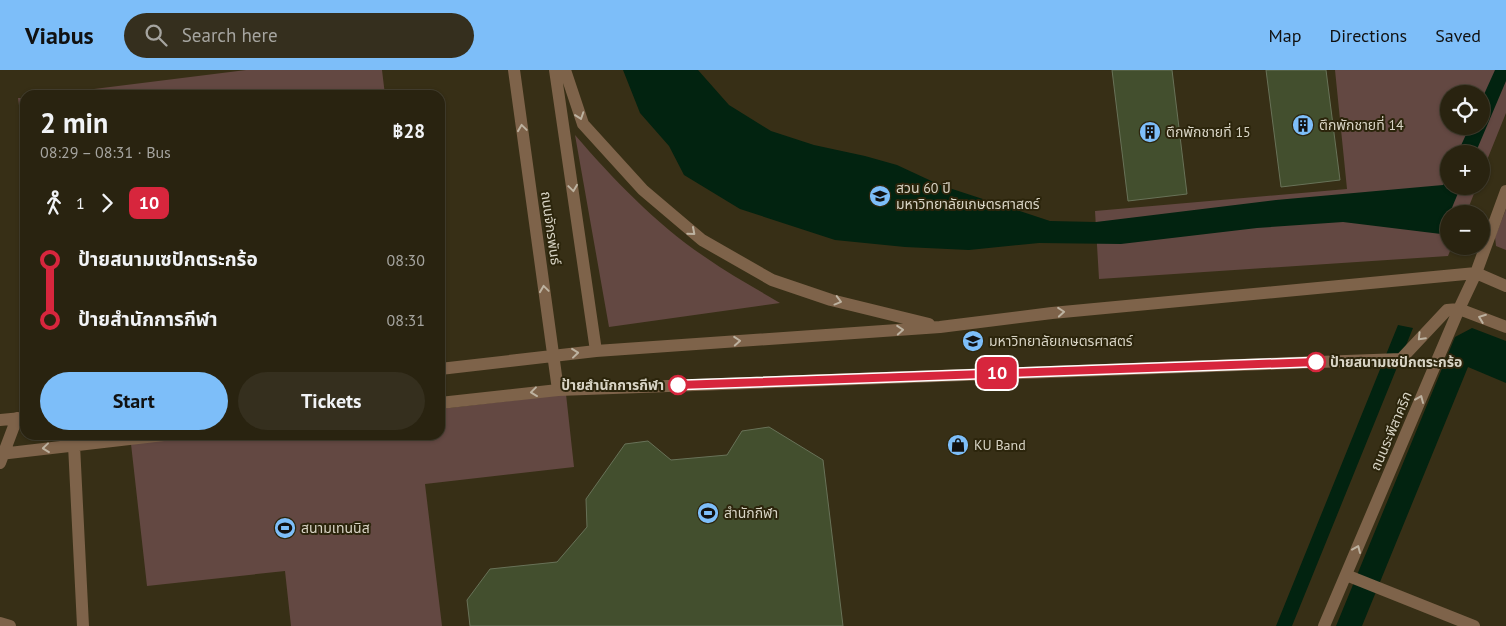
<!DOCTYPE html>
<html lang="en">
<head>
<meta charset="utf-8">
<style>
	:root { --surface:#292310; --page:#352f1e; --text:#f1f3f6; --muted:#a5a49f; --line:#454030; --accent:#7dbef9 }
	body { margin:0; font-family:"PT Sans","Noto Sans Thai",sans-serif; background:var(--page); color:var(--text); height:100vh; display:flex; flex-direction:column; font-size:19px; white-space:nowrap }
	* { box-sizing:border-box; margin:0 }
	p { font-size:16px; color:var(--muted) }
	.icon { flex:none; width:28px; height:28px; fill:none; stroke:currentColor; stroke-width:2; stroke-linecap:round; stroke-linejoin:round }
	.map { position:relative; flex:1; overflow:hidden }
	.sheet { position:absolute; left:20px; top:20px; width:425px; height:350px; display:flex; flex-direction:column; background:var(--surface); border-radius:15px; box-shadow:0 1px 4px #0004,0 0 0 1px var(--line) }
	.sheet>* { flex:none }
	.badge { padding:0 10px; border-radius:8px; font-size:18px; line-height:32px }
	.fabs { position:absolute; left:1440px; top:15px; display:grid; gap:10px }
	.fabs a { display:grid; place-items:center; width:50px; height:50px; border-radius:50%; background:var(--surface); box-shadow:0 1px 4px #0004,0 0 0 1px var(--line); font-size:25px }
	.map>.badge { position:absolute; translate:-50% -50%; box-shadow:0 0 0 2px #fff }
	.legs { display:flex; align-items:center; gap:8px; height:55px; padding:0 20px; font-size:16px }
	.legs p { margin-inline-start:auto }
	.overview { display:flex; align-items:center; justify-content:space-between; height:85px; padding:0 20px }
	h1 { font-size:28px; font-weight:700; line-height:38px }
	.button { display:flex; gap:10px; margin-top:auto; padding:10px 20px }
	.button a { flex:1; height:58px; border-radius:30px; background:var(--accent); color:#111; font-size:20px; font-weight:700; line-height:58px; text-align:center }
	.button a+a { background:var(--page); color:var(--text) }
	ul { padding:0 20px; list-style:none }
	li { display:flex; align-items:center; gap:18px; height:60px; font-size:19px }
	li i { display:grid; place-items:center; width:8px; height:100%; margin:0 6px; background:currentColor }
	li i::after { content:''; width:12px; height:12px; margin:-6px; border:4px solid; border-radius:50%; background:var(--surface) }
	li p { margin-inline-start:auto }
	li:first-child i { background:linear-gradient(#0000 50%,currentColor 0) }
	li:last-child i { background:linear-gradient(currentColor 50%,#0000 0) }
	header { display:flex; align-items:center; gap:30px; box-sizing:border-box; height:70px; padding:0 25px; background:var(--accent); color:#111 }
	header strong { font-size:24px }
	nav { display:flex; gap:28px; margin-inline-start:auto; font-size:18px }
	.search { width:350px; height:45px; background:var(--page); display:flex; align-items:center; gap:12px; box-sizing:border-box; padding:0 18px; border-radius:28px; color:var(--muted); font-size:19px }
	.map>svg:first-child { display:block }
	.green { fill:#634842; fill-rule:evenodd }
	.water { fill:#022310 }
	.building { fill:#434f2e; stroke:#687258 }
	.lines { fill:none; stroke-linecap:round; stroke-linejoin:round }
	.minor { stroke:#7e634a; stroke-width:12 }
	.oneway { stroke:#bdb2a0 }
	.line-1-casing { stroke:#fff; stroke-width:11 }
	.line-1 { stroke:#d7263d; stroke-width:8 }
	.stop-1-dot { fill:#fff; stroke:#d7263d; stroke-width:2.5 }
	.labels { text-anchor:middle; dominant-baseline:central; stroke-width:4; stroke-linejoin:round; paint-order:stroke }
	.poi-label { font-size:14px; fill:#d8d4c5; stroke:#2c250c; text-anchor:start }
	.street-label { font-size:14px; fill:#d8d4c5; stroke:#2c250c }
	.stop-label { font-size:14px; font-weight:bold; fill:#d8d4c5; stroke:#2c250c; text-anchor:start }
</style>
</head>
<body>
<header>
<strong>Viabus</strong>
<div class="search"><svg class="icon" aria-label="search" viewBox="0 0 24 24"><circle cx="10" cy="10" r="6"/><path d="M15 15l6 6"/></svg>Search here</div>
<nav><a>Map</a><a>Directions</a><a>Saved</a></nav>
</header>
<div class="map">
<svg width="1506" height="556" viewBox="0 0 1506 556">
	<rect width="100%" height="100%" fill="#372f16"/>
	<!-- green -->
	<path class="green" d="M246 0H382L385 25H46Z
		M1335 0H1506V43L1481 105V84H1449V116H1477L1466 144H1449V176H1452L1448 186 1099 209 1095 141 1347 119ZM1449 24H1481V56H1449Z
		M18 28H25V81Z
		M575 65C614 110 656 154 705 187 729 204 755 218 780 233L609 257Z
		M1506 139V180L1496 176 1495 167Z
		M566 324 574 397 425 414 442 556H291L285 501 147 516 131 374 209 365H440V339Z"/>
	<!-- water -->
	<path class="water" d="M623 0H698L729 35 771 61 814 75 865 86 897 95 940 115 1050 151 1096 152 1276 130 1443 115 1449 103V116H1461L1441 164 1343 152 1257 158 1121 174 1039 173 969 180 905 177 835 170 740 139 684 105 669 76 640 43Z
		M1495 0H1506V11L1475 84H1457L1470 56H1481V31Z
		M1398 255 1413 258 1292 556H1276Z
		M1472 258 1506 271V313L1468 297 1362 556H1336L1455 267Z"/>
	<!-- building -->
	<path class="building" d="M1112 0H1172L1187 124 1128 131Z
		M1266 0H1326L1340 110 1281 117Z
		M769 357 823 390 843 556H470L467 530 490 499 557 492 587 457 586 429 625 374 648 371 671 390 727 385 742 361Z"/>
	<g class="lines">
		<!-- minor -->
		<path class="minor" d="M514 0 558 320
			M555 0 596 281
			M565 0 583 54 643 120 702 170 772 210 831 230 929 254
			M440 299 596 281 940 257 1052 243 1476 203 1506 216
			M440 333 558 320 1401 289 1447 240 1459 239 1506 257
			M0 350 22 348
			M74 375 83 556
			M0 384 164 365
			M0 393 17 348
			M1346 505 1474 556
			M0 553 10 556
			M1324 556 1459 239 1476 203 1506 121"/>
	</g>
	<!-- one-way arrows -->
	<defs><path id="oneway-chevron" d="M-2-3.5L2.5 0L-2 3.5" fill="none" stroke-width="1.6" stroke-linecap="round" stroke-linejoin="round" transform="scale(1.25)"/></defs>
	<g class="oneway">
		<use href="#oneway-chevron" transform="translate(580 46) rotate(71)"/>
		<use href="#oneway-chevron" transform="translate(522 58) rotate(-98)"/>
		<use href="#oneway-chevron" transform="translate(573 118) rotate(82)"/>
		<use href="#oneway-chevron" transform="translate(692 162) rotate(41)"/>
		<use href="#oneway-chevron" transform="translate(544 219) rotate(-98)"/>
		<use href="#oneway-chevron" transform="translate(838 231) rotate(15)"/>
		<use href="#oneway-chevron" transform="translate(1061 242) rotate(-5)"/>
		<use href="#oneway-chevron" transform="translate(1482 248) rotate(-159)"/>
		<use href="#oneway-chevron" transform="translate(900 260) rotate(-4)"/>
		<use href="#oneway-chevron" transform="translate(1421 267) rotate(134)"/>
		<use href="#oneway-chevron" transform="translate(737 271) rotate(-4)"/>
		<use href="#oneway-chevron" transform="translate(575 283) rotate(-6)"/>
		<use href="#oneway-chevron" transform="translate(534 322) rotate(173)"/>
		<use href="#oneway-chevron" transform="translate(1420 329) rotate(-67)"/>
		<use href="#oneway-chevron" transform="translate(46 378) rotate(174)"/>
		<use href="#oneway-chevron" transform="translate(1357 479) rotate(-67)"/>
	</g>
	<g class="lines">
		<!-- line-1 casing -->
		<g class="line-1-casing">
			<path id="line-1" d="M678 315 1316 292"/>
		</g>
		<!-- line-1 -->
		<use href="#line-1" class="line-1"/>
	</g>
	<!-- icons -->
	<defs>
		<g id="building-disc" transform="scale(1.125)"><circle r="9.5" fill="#7dbef9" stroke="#2c250c"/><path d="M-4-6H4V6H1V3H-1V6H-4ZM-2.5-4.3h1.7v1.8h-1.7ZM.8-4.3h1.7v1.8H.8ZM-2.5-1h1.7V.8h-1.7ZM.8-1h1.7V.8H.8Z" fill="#111"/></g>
		<g id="university-disc" transform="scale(1.125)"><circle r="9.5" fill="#7dbef9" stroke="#2c250c"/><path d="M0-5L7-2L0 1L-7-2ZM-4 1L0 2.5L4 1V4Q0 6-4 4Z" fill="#111"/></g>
		<g id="shop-disc" transform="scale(1.125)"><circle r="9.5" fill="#7dbef9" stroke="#2c250c"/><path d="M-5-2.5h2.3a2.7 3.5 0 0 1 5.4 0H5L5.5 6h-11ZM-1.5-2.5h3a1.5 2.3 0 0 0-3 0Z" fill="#111"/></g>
		<g id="stadium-disc" transform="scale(1.125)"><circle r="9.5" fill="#7dbef9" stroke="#2c250c"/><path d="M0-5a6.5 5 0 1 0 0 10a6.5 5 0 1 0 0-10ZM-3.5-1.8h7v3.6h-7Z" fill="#111"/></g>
	</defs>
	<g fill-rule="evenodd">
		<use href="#building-disc" x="1303" y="55"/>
		<use href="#building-disc" x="1150" y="62"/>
		<use href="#university-disc" x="880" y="126"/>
		<use href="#university-disc" x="973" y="271"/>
		<use href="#shop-disc" x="958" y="375"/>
		<use href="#stadium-disc" x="708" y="443"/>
		<use href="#stadium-disc" x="285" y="458"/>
	</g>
	<!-- markers -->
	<g class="stop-1-dot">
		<circle cx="1316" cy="292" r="9"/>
		<circle cx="678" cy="315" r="9"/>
	</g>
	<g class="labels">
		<!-- poi labels -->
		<g class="poi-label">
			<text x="1319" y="55">ตึกพักชายที่ 14</text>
			<text x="1166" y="62">ตึกพักชายที่ 15</text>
			<text x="896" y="118">สวน 60 ปี<tspan x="896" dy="16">มหาวิทยาลัยเกษตรศาสตร์</tspan></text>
			<text x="989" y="271">มหาวิทยาลัยเกษตรศาสตร์</text>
			<text x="974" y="375">KU Band</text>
			<text x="724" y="443">สำนักกีฬา</text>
			<text x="301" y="458">สนามเทนนิส</text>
		</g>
		<!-- street labels -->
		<g class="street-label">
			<text transform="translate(551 158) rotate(82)">ถนนจักรพันธ์</text>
			<text transform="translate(1391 361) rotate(-67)">ถนนระพีสาคริก</text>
		</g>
		<!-- stop labels -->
		<g class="stop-label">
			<text x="1330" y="292">ป้ายสนามเซปักตระกร้อ</text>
			<text x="664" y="315" text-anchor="end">ป้ายสำนักการกีฬา</text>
		</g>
	</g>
</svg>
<div class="fabs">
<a><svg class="icon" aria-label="locate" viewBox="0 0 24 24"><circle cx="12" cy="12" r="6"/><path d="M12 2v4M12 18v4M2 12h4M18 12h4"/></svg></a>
<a>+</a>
<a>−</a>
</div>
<b class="badge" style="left:997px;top:303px;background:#d7263d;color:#fff">10</b>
<section class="sheet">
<div class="overview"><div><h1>2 min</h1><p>08:29 – 08:31 · Bus</p></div><b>฿28</b></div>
<div class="legs"><svg class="icon" aria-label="walk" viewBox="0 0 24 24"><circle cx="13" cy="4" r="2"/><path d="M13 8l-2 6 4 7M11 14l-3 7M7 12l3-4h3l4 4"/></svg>1<svg class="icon" aria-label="forward" viewBox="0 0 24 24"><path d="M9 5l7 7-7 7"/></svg><b class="badge" style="background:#d7263d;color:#fff">10</b></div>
<ul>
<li><i style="color:#d7263d"></i><b>ป้ายสนามเซปักตระกร้อ</b><p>08:30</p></li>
<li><i style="color:#d7263d"></i><b>ป้ายสำนักการกีฬา</b><p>08:31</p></li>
</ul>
<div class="button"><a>Start</a><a>Tickets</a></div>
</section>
</div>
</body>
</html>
